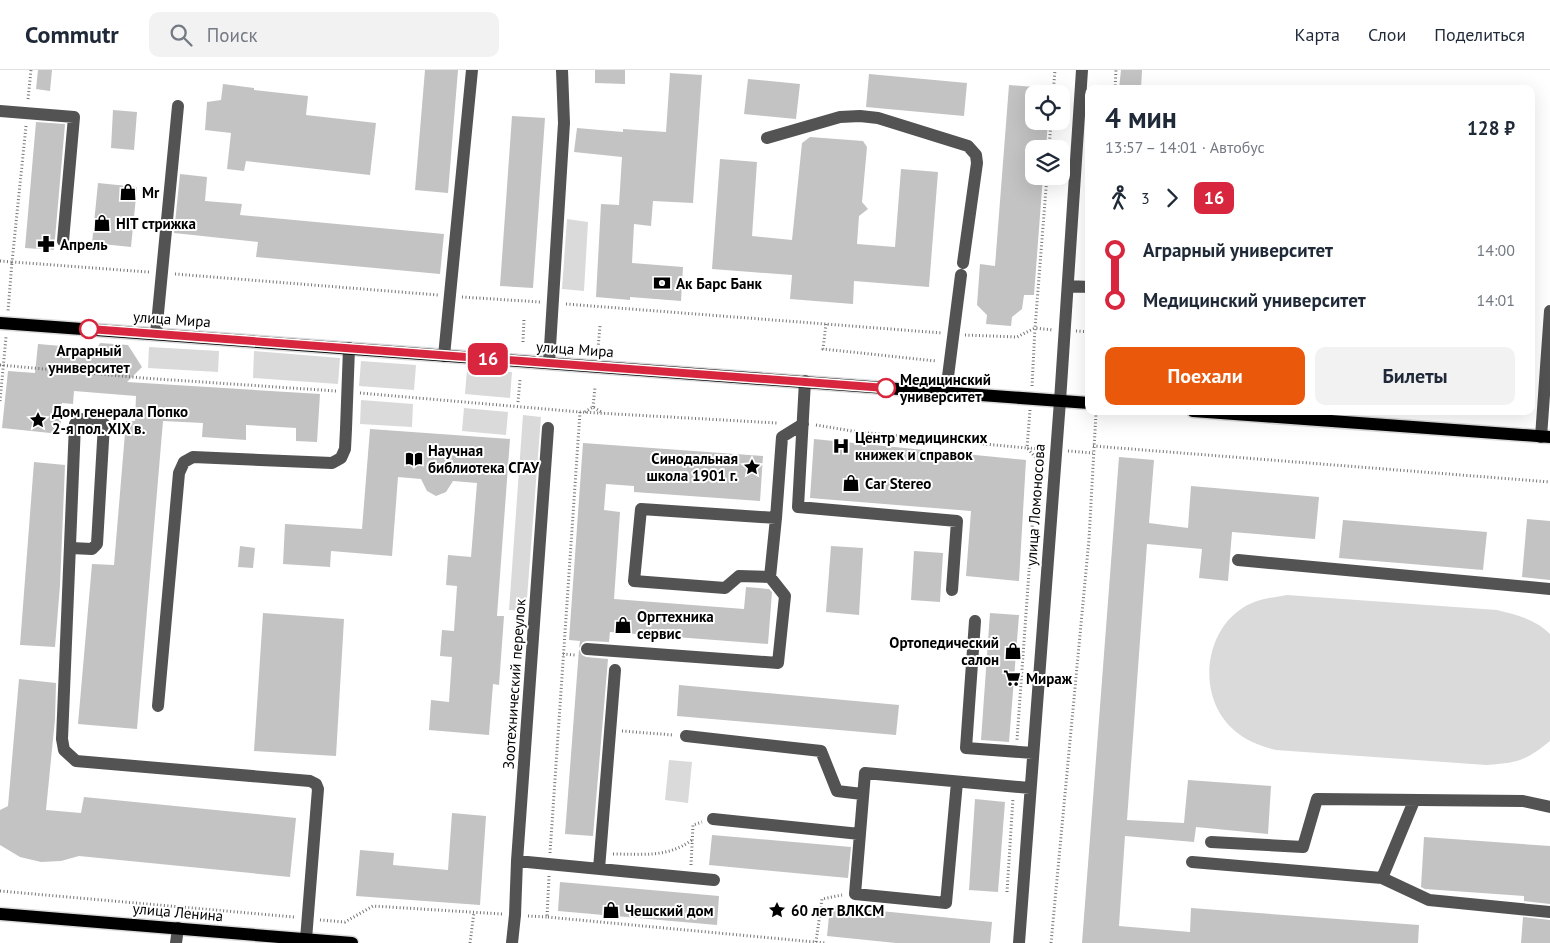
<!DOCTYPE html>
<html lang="ru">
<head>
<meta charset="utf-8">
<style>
	:root { --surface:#fff; --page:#f2f2f3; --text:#1f2937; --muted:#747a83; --line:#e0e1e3; --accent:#ea580c }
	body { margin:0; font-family:"PT Sans",sans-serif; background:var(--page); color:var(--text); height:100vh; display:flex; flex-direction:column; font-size:19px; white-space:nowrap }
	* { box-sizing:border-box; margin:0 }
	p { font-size:16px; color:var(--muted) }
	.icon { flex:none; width:28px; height:28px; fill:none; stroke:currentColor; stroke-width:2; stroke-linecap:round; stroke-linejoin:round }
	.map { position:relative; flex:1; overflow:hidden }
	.side { position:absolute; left:1085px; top:15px; width:450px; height:330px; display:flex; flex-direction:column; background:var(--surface); border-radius:10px; box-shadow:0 5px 20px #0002 }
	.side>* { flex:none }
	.badge { padding:0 10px; border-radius:8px; font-size:18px; line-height:32px }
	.buttons { position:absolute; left:1025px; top:15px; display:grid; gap:10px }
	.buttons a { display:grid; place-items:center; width:45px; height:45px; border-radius:10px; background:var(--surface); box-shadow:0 5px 20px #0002; font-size:25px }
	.map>.badge { position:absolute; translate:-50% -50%; box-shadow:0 0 0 2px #fff }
	.legs { display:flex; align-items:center; gap:8px; height:55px; padding:0 20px; font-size:16px }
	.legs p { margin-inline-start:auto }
	.summary { display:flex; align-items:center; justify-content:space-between; height:85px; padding:0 20px }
	h1 { font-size:28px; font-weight:700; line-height:38px }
	.button { display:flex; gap:10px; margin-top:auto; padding:10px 20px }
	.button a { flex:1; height:58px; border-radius:10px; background:var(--accent); color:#fff; font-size:20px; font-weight:700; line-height:58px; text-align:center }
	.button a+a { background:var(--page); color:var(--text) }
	ul { padding:0 20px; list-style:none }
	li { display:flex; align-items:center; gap:18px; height:50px; font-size:19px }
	li i { display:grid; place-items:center; width:8px; height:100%; margin:0 6px; background:currentColor }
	li i::after { content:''; width:12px; height:12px; margin:-6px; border:4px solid; border-radius:50%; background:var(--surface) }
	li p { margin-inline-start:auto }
	li:first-child i { background:linear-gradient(#0000 50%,currentColor 0) }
	li:last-child i { background:linear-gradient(currentColor 50%,#0000 0) }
	header { display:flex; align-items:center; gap:30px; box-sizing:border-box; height:70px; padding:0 25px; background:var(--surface); border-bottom:1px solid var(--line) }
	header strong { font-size:24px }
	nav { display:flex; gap:28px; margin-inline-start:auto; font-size:18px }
	.search { width:350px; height:45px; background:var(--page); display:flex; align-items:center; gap:12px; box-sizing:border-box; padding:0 18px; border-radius:10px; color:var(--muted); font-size:19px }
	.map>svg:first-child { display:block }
	.green { fill:#dadada }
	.building { fill:#c3c3c3 }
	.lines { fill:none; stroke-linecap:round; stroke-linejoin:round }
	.major-casing { stroke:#dbdbdb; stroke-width:15 }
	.path { stroke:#757575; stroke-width:3; stroke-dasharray:1 2.5; stroke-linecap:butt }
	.minor { stroke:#535353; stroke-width:12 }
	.major { stroke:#000; stroke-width:12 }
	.line-1-casing { stroke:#fff; stroke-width:11 }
	.line-1 { stroke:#d7263d; stroke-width:8 }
	.stop-1-dot { fill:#fff; stroke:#d7263d; stroke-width:2.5 }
	.labels { text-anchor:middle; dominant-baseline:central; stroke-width:4; stroke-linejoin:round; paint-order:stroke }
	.poi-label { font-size:15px; font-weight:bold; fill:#000; stroke:#fff; text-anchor:start }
	.street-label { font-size:15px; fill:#000; stroke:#fff }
	.stop-label { font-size:15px; font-weight:bold; fill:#000; stroke:#fff }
</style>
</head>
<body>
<header>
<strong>Commutr</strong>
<div class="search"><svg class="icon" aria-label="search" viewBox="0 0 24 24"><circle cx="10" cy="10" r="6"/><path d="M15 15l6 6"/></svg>Поиск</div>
<nav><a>Карта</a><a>Слои</a><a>Поделиться</a></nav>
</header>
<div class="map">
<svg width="1550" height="873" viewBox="0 0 1550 873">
	<rect width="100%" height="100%" fill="#fff"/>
	<!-- green -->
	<path class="green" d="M567 149 588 152 584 221 562 219Z
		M149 277 219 281 218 302 148 298Z
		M254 281 340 288 338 314 253 308Z
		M361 291 416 295 414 320 359 316Z
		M467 299 512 302 510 328 465 324Z
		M361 330 413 334 412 357 360 354Z
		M464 338 508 342 506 365 462 361Z
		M523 345 541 347 526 541 509 540Z
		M1287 525 1497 540C1517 545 1535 549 1550 564V671C1526 691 1516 693 1486 695L1276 680C1260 676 1247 671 1235 661 1193 626 1204 549 1257 531 1266 528 1277 527 1287 525Z
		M669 690 692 692 688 733 665 730Z"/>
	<!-- building -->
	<path class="building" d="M38 0H52L50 21 36 19Z
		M425 0H458L448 123 415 120Z
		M595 0H625V14L595 13Z
		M1121 0H1142L1141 19H1119Z
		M670 3 702 5 693 133 653 131 651 156 634 154 632 193 683 197 681 231 630 227V230L596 227 601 134 619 135 622 87 574 82 577 58 623 62V59L666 62Z
		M869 4 967 13 964 46 866 37Z
		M748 9 800 14 796 49 744 44Z
		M223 14 254 18V20L308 26 306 45 376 53 370 105 246 91 244 101 227 99 231 63 205 60 207 32 221 30Z
		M1009 15 1034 17V51H1048L1046 79H1034V106H1043L1034 225H1024L1022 239 1012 247 1011 256 986 254 987 245 977 235 980 194 995 196Z
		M113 40 137 42 134 80 111 78Z
		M512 46 545 48 533 218 500 216Z
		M36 52 65 54 54 180 25 178Z
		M810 67 863 71 867 77 862 132 868 139 859 146 857 174 895 177 901 99 938 102 929 217 854 211 853 234 790 229 792 205 712 199 720 89 757 92 752 166 792 170 802 73Z
		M180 104 207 107 205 131 242 134 240 145 444 164 440 204 256 187 258 172 174 163Z
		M98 113 137 117 131 177 92 173Z
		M100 273 128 275 142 297 127 312 320 324 317 372 296 371V358L246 355V370L202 367 203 353 163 351 137 659 78 654 92 494 114 495 126 351H135L136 326 74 321 73 334 62 333 60 364 2 358 8 301 35 303 38 274 97 279Z
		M370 359 510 369 497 546H504L499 615 493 614 489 665 429 660 431 630 449 632 452 587 440 586 442 560 454 561 457 516 446 515 448 485 471 487 477 413 453 411 446 422 436 426 427 421 421 409 398 407 392 486 331 481 330 497 283 494 285 454 362 459Z
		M814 369 1026 390 1019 511 966 506 971 441 810 428Z
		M583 373 763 386 760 431 634 422V416L606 414 604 440 620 442 614 529 744 539 746 517 769 519 772 522 768 574 610 562 609 572 587 571 583 572 579 578 580 571 569 570Z
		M1119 387 1154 390 1149 453 1188 458 1191 416 1319 427 1315 469 1232 462 1228 511 1199 508 1202 479 1147 474 1127 750 1184 753 1188 710 1271 716 1268 764 1196 757 1194 772 1125 766 1119 856 1190 862 1191 838 1419 855 1418 873H1082Z
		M34 392 65 395 60 515 55 577 20 575Z
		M1527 449 1550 451V510L1522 507Z
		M1343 450 1487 462 1483 500 1339 488Z
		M240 476 255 478 253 498 238 497Z
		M831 476 863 478 859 545 826 542Z
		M914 481 943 483 940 532 911 530Z
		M263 543 344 549 336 686 254 681Z
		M990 543 1019 545 1009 672 981 670Z
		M579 579 582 585 586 587 608 589 593 766 565 764Z
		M19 609 56 613 55 649 46 740 81 743 84 727 296 748 290 807 79 786 61 791 41 792 20 787 0 775V740L8 736Z
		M679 615 899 635 896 665 677 646Z
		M975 729 1005 732 998 822 969 820Z
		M452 743 486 746 480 835 356 826 360 780 394 783 393 795 448 800Z
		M712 765 851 777 848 808 709 795Z
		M1424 767 1550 776V834L1524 831V826L1425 819 1421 817Z
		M560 812 719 826 717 855 558 841Z
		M830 836 992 852 990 873H896L827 866Z
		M1523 847 1550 850V873H1521Z"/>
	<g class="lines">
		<!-- major casing -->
		<g class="major-casing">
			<path id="major" d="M0 253 1089 333
				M1193 341 1550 367
				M0 844 352 873"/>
		</g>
		<!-- path -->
		<path class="path" d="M1115 19 1116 0
			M1053 24 1055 0
			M28 29 31 0
			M26 56 12 192 149 202
			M1049 79 1051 51
			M0 191 12 192 8 241
			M175 204 438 225
			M462 227 540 232
			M566 234 942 263
			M826 254 823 279 936 291
			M1076 261 1089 262
			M965 265 1017 267 1035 258 1047 106
			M523 272 524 249
			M598 278 600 256
			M0 295 143 308 336 321
			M1032 316 1035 258 1053 260
			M360 323 580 342 777 353
			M0 331 6 267
			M518 332 520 310
			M593 337 595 317
			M1030 340 1027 378 1045 379
			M585 342 593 337 603 343
			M816 355 858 362 1027 378 1037 389 1017 670
			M1093 376 1550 412
			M1068 381 1093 383
			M563 584 575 585
			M622 661 673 665
			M550 783 580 342
			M613 784C643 784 667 788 692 770
			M691 795 693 755 702 752
			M549 806 547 847 825 873
			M0 821 294 847
			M1007 822 1013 728
			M528 846 547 847
			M320 850 345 852 373 836 502 844
			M816 872 822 829 842 825
			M470 873 474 842
			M1051 873 1089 469 1096 343"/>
		<!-- minor -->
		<path class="minor" d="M0 41 74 47 63 171
			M767 68 840 47 860 46 878 48 968 76 976 85 977 93 963 193
			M1068 216 1089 217
			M156 264 178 36
			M444 286 472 0
			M549 293 564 53 562 0
			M805 311 798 437 957 451 952 520
			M946 322 961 205
			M1541 367 1550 241
			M776 448 770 507 739 506 725 518 634 511 641 439 776 448 782 367 803 354
			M71 478 92 479 97 474 104 354 97 350 79 349 75 354 62 669 64 680 76 691 310 711 316 714 318 719 306 869
			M1238 490 1550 519
			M975 551 966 678 1033 683
			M587 579 778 593 785 526 770 507
			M158 636 179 403 184 392 193 387 332 393 341 388 345 379 346 359 349 278
			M686 666 821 681 837 721 862 724
			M957 712 946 833 855 824 865 703 1030 718
			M1414 731 1382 808 1429 830 1550 842
			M713 749 860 764
			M1211 772 1303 777 1317 729 1523 731 1550 737
			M517 791 714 810
			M1192 792 1382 808
			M599 799 615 600
			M176 873 178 858
			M512 873 515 845 517 791 548 358
			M1019 873 1060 331 1082 0"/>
		<!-- major -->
		<use href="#major" class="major"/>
	</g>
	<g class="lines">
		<!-- line-1 casing -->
		<g class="line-1-casing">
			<path id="line-1" d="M89 259 886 318"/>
		</g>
		<!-- line-1 -->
		<use href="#line-1" class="line-1"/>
	</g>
	<!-- icons -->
	<defs>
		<g id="shop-bare" transform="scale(1.35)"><path d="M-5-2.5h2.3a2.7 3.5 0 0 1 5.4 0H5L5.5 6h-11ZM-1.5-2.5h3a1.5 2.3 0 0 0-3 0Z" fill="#000" stroke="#fff" stroke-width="2.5" paint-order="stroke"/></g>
		<g id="pharmacy-bare" transform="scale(1.35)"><path d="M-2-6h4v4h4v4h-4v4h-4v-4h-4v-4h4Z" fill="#000" stroke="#fff" stroke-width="2.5" paint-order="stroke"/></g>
		<g id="bank-bare" transform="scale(1.35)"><path d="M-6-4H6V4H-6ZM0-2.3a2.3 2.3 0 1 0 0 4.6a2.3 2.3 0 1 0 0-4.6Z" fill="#000" stroke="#fff" stroke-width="2.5" paint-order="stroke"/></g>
		<g id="sight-bare" transform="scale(1.35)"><path d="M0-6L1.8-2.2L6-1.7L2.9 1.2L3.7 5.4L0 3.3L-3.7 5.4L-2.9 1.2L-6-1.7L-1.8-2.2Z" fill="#000" stroke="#fff" stroke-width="2.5" paint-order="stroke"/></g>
		<g id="hospital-bare" transform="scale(1.35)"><path d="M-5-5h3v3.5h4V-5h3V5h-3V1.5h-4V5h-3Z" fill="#000" stroke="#fff" stroke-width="2.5" paint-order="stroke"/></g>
		<g id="library-bare" transform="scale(1.35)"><path d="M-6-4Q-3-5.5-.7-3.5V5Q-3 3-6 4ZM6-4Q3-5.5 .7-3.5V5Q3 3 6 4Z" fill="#000" stroke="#fff" stroke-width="2.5" paint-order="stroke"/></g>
		<g id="supermarket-bare" transform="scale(1.35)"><path d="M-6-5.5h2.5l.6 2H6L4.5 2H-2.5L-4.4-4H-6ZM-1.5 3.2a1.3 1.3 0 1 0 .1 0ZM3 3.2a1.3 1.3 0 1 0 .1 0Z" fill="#000" stroke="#fff" stroke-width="2.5" paint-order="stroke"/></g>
	</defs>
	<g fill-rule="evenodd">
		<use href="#shop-bare" x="128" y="122"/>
		<use href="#shop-bare" x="102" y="153"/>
		<use href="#pharmacy-bare" x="46" y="174"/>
		<use href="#bank-bare" x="662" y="213"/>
		<use href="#sight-bare" x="38" y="350"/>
		<use href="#hospital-bare" x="841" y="376"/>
		<use href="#library-bare" x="414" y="389"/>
		<use href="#sight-bare" x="752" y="397"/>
		<use href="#shop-bare" x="851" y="413"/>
		<use href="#shop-bare" x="623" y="555"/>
		<use href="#shop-bare" x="1013" y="581"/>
		<use href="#supermarket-bare" x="1012" y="608"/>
		<use href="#shop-bare" x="611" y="840"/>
		<use href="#sight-bare" x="777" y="840"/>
	</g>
	<!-- markers -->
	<g class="stop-1-dot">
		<circle cx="89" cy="259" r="9"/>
		<circle cx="886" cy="318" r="9"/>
	</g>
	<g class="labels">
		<!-- poi labels -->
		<g class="poi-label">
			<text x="142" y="122">Mr</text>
			<text x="116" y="153">HIT стрижка</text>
			<text x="60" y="174">Апрель</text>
			<text x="676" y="213">Ак Барс Банк</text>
			<text x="52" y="341">Дом генерала Попко<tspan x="52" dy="17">2-я пол. XIX в.</tspan></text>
			<text x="855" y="367">Центр медицинских<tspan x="855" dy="17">книжек и справок</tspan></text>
			<text x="428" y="380">Научная<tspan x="428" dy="17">библиотека СГАУ</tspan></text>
			<text x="738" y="388" text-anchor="end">Синодальная<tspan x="738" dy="17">школа 1901 г.</tspan></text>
			<text x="865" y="413">Car Stereo</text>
			<text x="637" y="546">Оргтехника<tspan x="637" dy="17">сервис</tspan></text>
			<text x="999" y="572" text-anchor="end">Ортопедический<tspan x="999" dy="17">салон</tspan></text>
			<text x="1026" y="608">Мираж</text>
			<text x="625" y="840">Чешский дом</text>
			<text x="791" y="840">60 лет ВЛКСМ</text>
		</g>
		<!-- street labels -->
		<g class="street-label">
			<text transform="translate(172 249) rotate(4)">улица Мира</text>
			<text transform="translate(575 279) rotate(4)">улица Мира</text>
			<text transform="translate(1035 435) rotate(-86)">улица Ломоносова</text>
			<text transform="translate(514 614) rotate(-86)">Зоотехнический переулок</text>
			<text transform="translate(178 842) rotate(5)">улица Ленина</text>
		</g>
		<!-- stop labels -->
		<g class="stop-label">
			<text x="89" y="280">Аграрный<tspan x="89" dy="17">университет</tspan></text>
			<text x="900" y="309" text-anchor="start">Медицинский<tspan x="900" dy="17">университет</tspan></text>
		</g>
	</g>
</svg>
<div class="buttons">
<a><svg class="icon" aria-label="locate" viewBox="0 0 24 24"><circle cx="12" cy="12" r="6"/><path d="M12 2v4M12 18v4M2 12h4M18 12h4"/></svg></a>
<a><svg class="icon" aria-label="layers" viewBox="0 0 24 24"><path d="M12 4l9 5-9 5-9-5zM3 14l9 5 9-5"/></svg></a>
</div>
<b class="badge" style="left:488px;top:289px;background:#d7263d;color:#fff">16</b>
<section class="side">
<div class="summary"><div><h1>4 мин</h1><p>13:57 – 14:01 · Автобус</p></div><b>128 ₽</b></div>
<div class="legs"><svg class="icon" aria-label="walk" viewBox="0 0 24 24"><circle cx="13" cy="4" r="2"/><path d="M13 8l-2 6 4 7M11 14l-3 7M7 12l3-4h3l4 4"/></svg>3<svg class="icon" aria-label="forward" viewBox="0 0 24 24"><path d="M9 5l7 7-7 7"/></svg><b class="badge" style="background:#d7263d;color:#fff">16</b></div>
<ul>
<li><i style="color:#d7263d"></i><b>Аграрный университет</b><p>14:00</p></li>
<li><i style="color:#d7263d"></i><b>Медицинский университет</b><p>14:01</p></li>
</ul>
<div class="button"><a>Поехали</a><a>Билеты</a></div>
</section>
</div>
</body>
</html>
